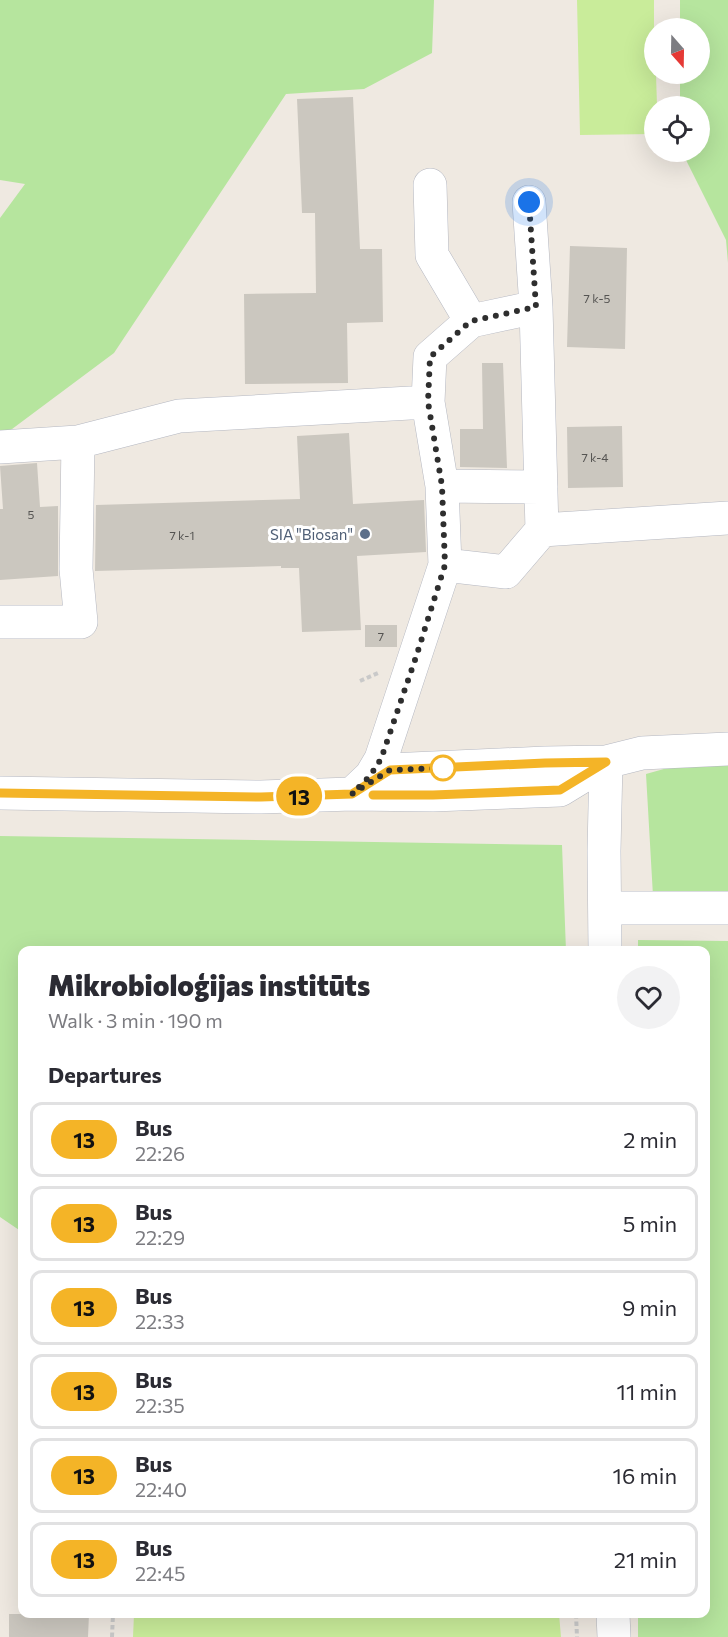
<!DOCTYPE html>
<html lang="en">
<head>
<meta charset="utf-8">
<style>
	:root { --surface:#fff; --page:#f2f2f3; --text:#2b2b33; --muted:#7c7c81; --line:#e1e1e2 }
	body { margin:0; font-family:Commissioner,sans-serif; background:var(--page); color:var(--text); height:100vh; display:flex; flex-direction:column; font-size:22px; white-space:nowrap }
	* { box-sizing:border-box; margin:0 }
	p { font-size:20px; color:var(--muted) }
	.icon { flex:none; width:33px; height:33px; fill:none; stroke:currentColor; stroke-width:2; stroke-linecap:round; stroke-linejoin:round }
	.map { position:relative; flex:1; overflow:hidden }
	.sheet { position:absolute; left:18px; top:946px; width:692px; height:672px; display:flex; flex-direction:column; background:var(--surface); border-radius:12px; box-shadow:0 6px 24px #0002 }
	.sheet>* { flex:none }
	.badge { padding:0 12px; border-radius:20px; font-size:21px; line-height:39px }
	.needle { width:39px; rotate:160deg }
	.tools { position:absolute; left:644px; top:18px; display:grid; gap:12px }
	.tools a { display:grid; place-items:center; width:66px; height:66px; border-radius:50%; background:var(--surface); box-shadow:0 6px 24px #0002; font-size:30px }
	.you { position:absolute; width:30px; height:30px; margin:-15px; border:4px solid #fff; border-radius:50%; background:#1a73e8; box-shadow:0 0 0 9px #1a73e833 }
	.map>.badge { position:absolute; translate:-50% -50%; box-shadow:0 0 0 3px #fff }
	h2 { padding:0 30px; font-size:22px; line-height:54px }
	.round { display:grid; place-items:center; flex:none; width:63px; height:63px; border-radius:32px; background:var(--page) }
	.overview { display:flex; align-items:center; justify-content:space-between; height:102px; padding:0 30px }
	h1 { font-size:28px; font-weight:800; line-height:45px }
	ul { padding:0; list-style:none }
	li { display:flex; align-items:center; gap:18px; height:75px; margin:0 12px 9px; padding:0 18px; border:3px solid var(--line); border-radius:12px }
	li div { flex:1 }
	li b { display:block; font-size:22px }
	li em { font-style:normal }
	li .badge { min-width:66px; font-weight:700; text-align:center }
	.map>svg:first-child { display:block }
	.green { fill:#b6e59e }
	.pitch { fill:#c9ec9a }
	.building { fill:#cbc7bf }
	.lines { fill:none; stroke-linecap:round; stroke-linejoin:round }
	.minor-casing { stroke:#b4b7c1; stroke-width:34 }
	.path { stroke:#c9c9c9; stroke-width:4; stroke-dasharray:4.5 3; stroke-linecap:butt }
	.minor { stroke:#fff; stroke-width:33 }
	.line-casing { stroke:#fff; stroke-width:14 }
	.line { stroke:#f4b427; stroke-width:9 }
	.walk { stroke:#2e2e2e; stroke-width:6; stroke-dasharray:0 10.8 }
	.service-dot { fill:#5c6f8a; stroke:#fff; stroke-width:2 }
	.stop-dot { fill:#fff; stroke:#f4b427; stroke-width:3 }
	.labels { text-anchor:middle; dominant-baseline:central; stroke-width:6; stroke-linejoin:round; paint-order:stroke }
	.number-label { font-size:12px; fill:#555452 }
	.service-label { font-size:15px; fill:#4e5e75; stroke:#fff; text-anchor:end }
</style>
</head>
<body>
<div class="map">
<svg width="728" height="1637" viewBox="0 0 728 1637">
	<rect width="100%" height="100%" fill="#efe9e1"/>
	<!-- green -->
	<path class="green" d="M0 0H434L432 53 364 89 286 94 114 353 0 438V218L25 184 0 180Z
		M680 0H728V263L726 240 682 152H699V106H680V74H699V28H680Z
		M728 751V896H653L646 774Z
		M0 836 562 845 566 951H22V1232L0 1217Z
		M638 940 728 941V1637H638V1614H705V951H638Z"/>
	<!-- pitch -->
	<path class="pitch" d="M577 0H654V74H656L657 106H654V134L580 135Z
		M134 1614H559L561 1637H133Z"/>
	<!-- building -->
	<path class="building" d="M353 97 360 249H382L383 322 347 323 348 383 245 384 244 294 316 293 315 213H302L297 99Z
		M570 246 627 248 625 349 567 347Z
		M482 363H503L507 468 460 467V429H483Z
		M622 426 623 487 568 488 567 427Z
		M349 433 353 504 424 500 426 552 357 556 361 630 302 632 299 568H281V566L95 571 96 505 300 499 297 436Z
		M37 463 40 507 58 506V576L0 580V509H3L0 466Z
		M365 625H397V647H365Z
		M9 1614H89L88 1637H9Z"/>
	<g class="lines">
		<!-- minor casing -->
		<g class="minor-casing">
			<path id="minor" d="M471 321 536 307
				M428 402 430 357 471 321 432 255 430 185
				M78 442 179 416 428 402 442 486 445 565 381 759 371 776 352 794
				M0 447 78 442 76 569 81 622H0
				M442 486 541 487
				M542 530 728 518
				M445 565 506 572 542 530 536 307 529 202
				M361 789 389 770 545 763 606 762 642 753 728 749
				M0 793 261 797 352 794 433 795 560 790 606 762
				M605 908H728
				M605 951 604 851 606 762
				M613 1614 614 1637"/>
		</g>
		<!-- path -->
		<path class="path" d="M360 681 378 673
			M576 1614 577 1637
			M112 1637 113 1614"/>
		<!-- minor -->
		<use href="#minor" class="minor"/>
	</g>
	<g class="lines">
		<!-- line casing -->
		<g class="line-casing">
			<path id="line" d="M0 793 261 797 352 794 390 770 545 763 606 762 560 790 433 795H373"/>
		</g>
		<!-- line -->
		<use href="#line" class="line"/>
		<!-- walk -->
		<path class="walk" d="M443 768 390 770 352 794 370 776 381 759 416 657 445 565 442 486 428 402 430 357 471 321 536 307 529 202"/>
	</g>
	<!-- markers -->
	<circle class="service-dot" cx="365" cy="534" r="6"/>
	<circle class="stop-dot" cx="443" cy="768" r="12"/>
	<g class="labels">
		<!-- number labels -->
		<g class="number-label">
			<text x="597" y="298">7 k-5</text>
			<text x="595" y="457">7 k-4</text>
			<text x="31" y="514">5</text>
			<text x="182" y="535">7 k-1</text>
			<text x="381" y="636">7</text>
		</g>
		<!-- service labels -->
		<g class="service-label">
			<text x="353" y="534">SIA "Biosan"</text>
		</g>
	</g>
</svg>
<div class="tools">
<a><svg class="needle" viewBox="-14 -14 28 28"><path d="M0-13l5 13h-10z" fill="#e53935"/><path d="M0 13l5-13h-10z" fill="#7c7c81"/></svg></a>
<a><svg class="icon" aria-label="locate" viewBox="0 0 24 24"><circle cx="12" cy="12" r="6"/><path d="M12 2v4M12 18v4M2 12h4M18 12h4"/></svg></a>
</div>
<div class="you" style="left:529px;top:202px"></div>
<b class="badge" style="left:299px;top:796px;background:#f4b427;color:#111">13</b>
<section class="sheet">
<div class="overview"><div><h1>Mikrobioloģijas institūts</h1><p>Walk · 3 min · 190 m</p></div><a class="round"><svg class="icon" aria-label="heart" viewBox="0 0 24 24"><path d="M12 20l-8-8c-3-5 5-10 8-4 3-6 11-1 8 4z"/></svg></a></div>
<h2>Departures</h2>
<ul>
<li><span class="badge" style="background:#f4b427;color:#111">13</span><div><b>Bus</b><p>22:26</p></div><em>2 min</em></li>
<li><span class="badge" style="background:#f4b427;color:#111">13</span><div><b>Bus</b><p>22:29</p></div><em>5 min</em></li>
<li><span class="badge" style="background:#f4b427;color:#111">13</span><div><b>Bus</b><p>22:33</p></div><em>9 min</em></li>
<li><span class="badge" style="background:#f4b427;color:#111">13</span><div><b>Bus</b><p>22:35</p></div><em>11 min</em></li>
<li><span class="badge" style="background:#f4b427;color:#111">13</span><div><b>Bus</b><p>22:40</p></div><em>16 min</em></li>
<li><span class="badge" style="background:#f4b427;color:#111">13</span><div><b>Bus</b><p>22:45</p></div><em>21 min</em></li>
</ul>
</section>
</div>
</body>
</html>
